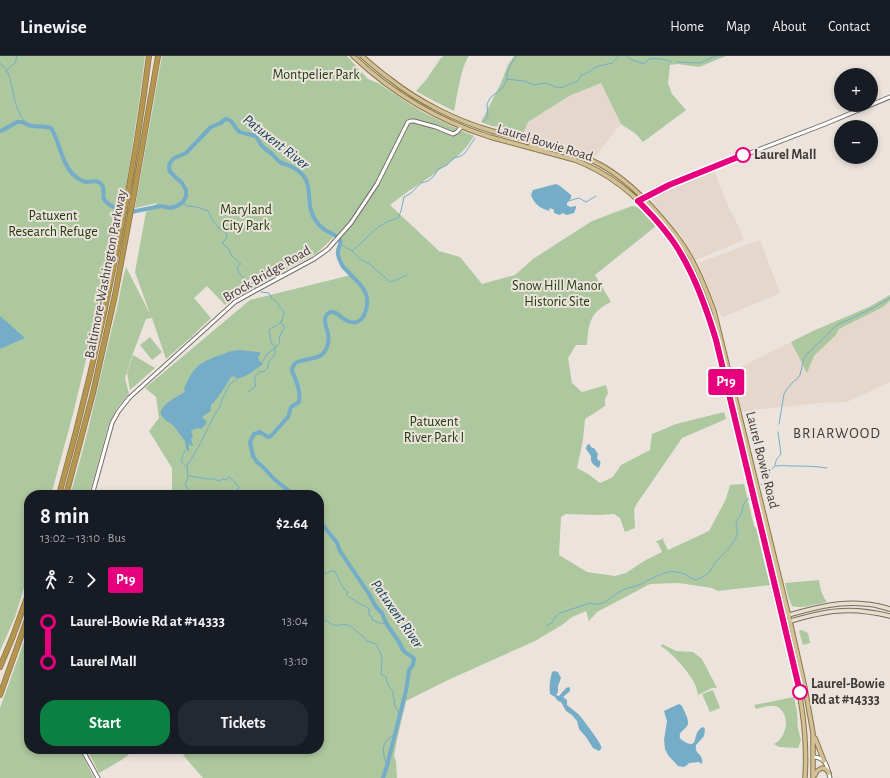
<!DOCTYPE html>
<html lang="en">
<head>
<meta charset="utf-8">
<style>
	:root { --surface:#171b24; --page:#242831; --text:#f1f3f6; --muted:#9ea1a6; --line:#363941; --accent:#0b8043 }
	body { margin:0; font-family:"Alegreya Sans",sans-serif; background:var(--page); color:var(--text); height:100vh; display:flex; flex-direction:column; font-size:15px; white-space:nowrap }
	* { box-sizing:border-box; margin:0 }
	p { font-size:13px; color:var(--muted) }
	.icon { flex:none; width:22px; height:22px; fill:none; stroke:currentColor; stroke-width:2; stroke-linecap:round; stroke-linejoin:round }
	.map { position:relative; flex:1; overflow:hidden }
	.sheet { position:absolute; left:24px; top:434px; width:300px; height:264px; display:flex; flex-direction:column; background:var(--surface); border-radius:16px; box-shadow:0 2px 6px #0003 }
	.sheet>* { flex:none }
	.badge { padding:0 8px; border-radius:3px; font-size:14px; line-height:26px }
	.fabs { position:absolute; left:834px; top:12px; display:grid; gap:8px }
	.fabs a { display:grid; place-items:center; width:44px; height:44px; border-radius:50%; background:var(--surface); box-shadow:0 2px 6px #0003; font-size:20px }
	.map>.badge { position:absolute; translate:-50% -50%; box-shadow:0 0 0 2px #fff }
	.legs { display:flex; align-items:center; gap:6px; height:44px; padding:0 16px; font-size:13px }
	.legs p { margin-inline-start:auto }
	.head { display:flex; align-items:center; justify-content:space-between; height:68px; padding:0 16px }
	h1 { font-size:22px; font-weight:700; line-height:30px }
	.primary-button { display:flex; gap:8px; margin-top:auto; padding:8px 16px }
	.primary-button a { flex:1; height:46px; border-radius:16px; background:var(--accent); color:#fff; font-size:16px; font-weight:700; line-height:46px; text-align:center }
	.primary-button a+a { background:var(--page); color:var(--text) }
	ul { padding:0 16px; list-style:none }
	li { display:flex; align-items:center; gap:14px; height:40px; font-size:15px }
	li i { display:grid; place-items:center; width:6px; height:100%; margin:0 5px; background:currentColor }
	li i::after { content:''; width:10px; height:10px; margin:-5px; border:3px solid; border-radius:50%; background:var(--surface) }
	li p { margin-inline-start:auto }
	li:first-child i { background:linear-gradient(#0000 50%,currentColor 0) }
	li:last-child i { background:linear-gradient(currentColor 50%,#0000 0) }
	header { display:flex; align-items:center; gap:24px; box-sizing:border-box; height:56px; padding:0 20px; background:var(--surface); border-bottom:1px solid var(--line) }
	header strong { font-size:19px }
	nav { display:flex; gap:22px; margin-inline-start:auto; font-size:14px }
	.map>svg:first-child { display:block }
	.built { fill:#e6d7cc }
	.green { fill:#adc89e }
	.water { fill:#75acc7 }
	.lines { fill:none; stroke-linecap:round; stroke-linejoin:round }
	.stream { stroke:#75acc7; stroke-width:1 }
	.river { stroke:#75acc7; stroke-width:4 }
	.tertiary-casing { stroke:#746d67; stroke-width:5 }
	.secondary-casing { stroke:#746d67; stroke-width:5.5 }
	.primary-casing { stroke:#8b7648; stroke-width:5.5 }
	.motorway-casing { stroke:#8b7648; stroke-width:6 }
	.tertiary { stroke:#fff; stroke-width:3 }
	.secondary { stroke:#e8e0ca; stroke-width:3.5 }
	.primary { stroke:#d2c096; stroke-width:3.5 }
	.motorway { stroke:#b49650; stroke-width:4.5 }
	.line-1-casing { stroke:#fff; stroke-width:9 }
	.line-1 { stroke:#e6007e; stroke-width:6 }
	.stop-1-dot { fill:#fff; stroke:#e6007e; stroke-width:2 }
	.labels { text-anchor:middle; dominant-baseline:central; stroke-width:4; stroke-linejoin:round; paint-order:stroke }
	.park-label { font-size:14px; fill:#213c0c; stroke:#ebe3dc }
	.street-label { font-size:14px; fill:#3e3a38; stroke:#ebe3dc }
	.stop-label { font-size:14px; font-weight:bold; fill:#3e3a38; stroke:#ebe3dc; text-anchor:start }
	.water-label { font-size:15px; font-style:italic; fill:#144256; stroke:#ebe3dc }
	.neighbourhood-label { font-size:15px; letter-spacing:1px; fill:#423b36; stroke:#ebe3dc }
</style>
</head>
<body>
<header>
<strong>Linewise</strong>
<nav><a>Home</a><a>Map</a><a>About</a><a>Contact</a></nav>
</header>
<div class="map">
<svg width="890" height="722" viewBox="0 0 890 722">
	<rect width="100%" height="100%" fill="#ebe3dc"/>
	<!-- built -->
	<path class="built" d="M601 27 621 68 595 101 571 91 523 78 528 66 569 40Z
		M714 114 730 155 734 160 744 184 696 204 677 174 652 145 653 142 679 128Z
		M760 184 780 237 723 261 717 253 698 207Z
		M890 245V326L847 346 820 347 764 353 742 356 733 315 791 286 807 316 814 300 836 279 839 273 883 251Z"/>
	<!-- green -->
	<path class="green" d="M0 0H145L139 47 123 150 73 358 51 439H29V515L15 561 0 595Z
		M162 0H347L368 23 378 27 411 49 426 58 447 68 474 80C470 86 466 92 461 97 439 117 412 131 390 149L439 195 460 201 482 228 515 219 533 203 592 165 632 150 638 151 656 170 595 219 611 246C589 257 589 267 587 289H576L568 302 572 327 582 336 606 329 608 337 605 343V350L585 363 583 384 577 412 588 418 600 427 613 421 621 409 650 394 652 378 676 368 724 356 726 363 682 382 636 449 634 454 635 472 625 476 620 462 614 458 599 459 566 458 561 461 559 499 587 516 615 520 626 517 644 505 662 496 658 487 655 486 664 482 663 484 668 494 709 475 726 443 730 429 744 428 754 470 756 472 768 522 770 529 718 535 712 532 679 527 650 528 597 556 589 565 586 555 572 561 562 569 535 585 448 624 406 645 397 684 394 700 396 705 397 722H203L183 699 193 693H319V439H172V412L149 375 159 362 156 341 145 332 250 244 351 219C345 212 338 206 338 196 338 192 340 189 341 186L336 179 317 197 249 234 233 242 225 249 207 230 194 242 211 262 192 280V281L190 282 166 303 152 262 146 263 132 300 125 322 129 338 117 352 109 367 89 439H70C89 378 101 315 117 252 120 238 122 224 126 211L150 258 135 216 146 156 154 151 157 147 135 152Z
		M444 0H469C461 10 457 42 454 55L434 45 416 35 426 24 441 2Z
		M514 0H726L699 11 678 8 670 9 668 27 672 38 686 54 643 86 636 78 621 68 601 27 569 40 528 66 523 78 508 72 492 70 481 66 501 27 508 9Z
		M890 239V245L883 251 839 273 836 279 814 300 807 317 791 286 813 275 869 251Z
		M150 281 162 296 152 304 140 289Z
		M133 299 155 312 130 334 127 317Z
		M819 524C820 533 822 539 827 546 816 548 803 553 792 550L788 540 785 527Z
		M29 572V693H79L94 722H0V652Z
		M802 574 808 577 810 587 803 589 799 575Z
		M662 588 676 595 693 596 702 603 717 632H712L698 639C697 634 696 630 694 626 687 614 673 598 661 590Z
		M713 634 720 652 710 656 702 638Z
		M794 641 797 656 798 673 801 684 798 692 779 691 774 688C779 686 784 679 785 673 788 666 784 651 775 650 770 649 760 652 756 653L754 649Z
		M87 693H134C128 702 109 711 99 717Z"/>
	<!-- water -->
	<path class="water" d="M556 128 560 130 571 139V142L567 147V149L570 151 576 150V152L574 157 567 159 562 157 560 159 554 157V154C553 153 550 152 549 153L550 155C541 153 534 148 531 139L533 134Z
		M0 260 25 282 9 289 0 293Z
		M238 294 260 296V299L258 301 259 304 263 308C258 312 246 321 240 322 237 323 236 322 234 320L231 321C224 332 220 340 211 349V355L202 361 207 366 205 369 201 373 198 372 192 374 191 376 193 379 191 383 193 389 192 390 189 388V395H188L186 392 185 385 173 369 165 364 160 357C164 346 175 342 185 336L184 332C188 325 191 316 197 311 204 304 229 295 238 294Z
		M589 388 592 392H594L598 398 597 402 598 404 600 405C601 408 600 410 598 412L593 408 591 405V400L586 393 587 389Z
		M554 615 558 616 561 622 558 630V636L556 639 559 640 566 632 569 631 570 632V635L563 641 567 644V649C570 652 574 654 577 657 581 660 600 686 601 690 602 693 601 693 599 695L593 692 586 681 579 673 577 665 572 659 566 655 561 646 558 645 555 641 550 638C549 631 550 623 552 616Z
		M679 648 682 650C684 655 689 663 688 668 686 674 678 675 680 682 681 684 684 685 685 686 700 694 691 676 703 671L705 673 704 680 696 689C694 699 704 697 702 708L699 706 689 707 687 709 684 711 678 710 668 699 665 693 664 684 667 665 664 655Z"/>
	<g class="lines">
		<!-- stream -->
		<path class="stream" d="M627 0 630 3 644 8 649 3C657 2 665 3 672 6
			M677 6 700 7 716 0
			M0 7C3 10 6 13 8 17 15 35 12 49 25 66
			M6 15 15 7 17 0
			M507 23C506 14 512 7 516 0
			M483 66 488 61 487 48 490 42 503 31 507 23 524 25 534 29 544 27 551 29 558 32 563 31 578 25 581 19 585 18 598 10 612 7 619 0
			M568 145 579 142 586 146 596 140
			M182 147 187 150 197 151 208 155 209 157 212 164 219 172 226 177 227 180 226 183 223 186V188L229 193 231 199 241 208 237 211C238 220 249 227 256 232
			M340 188 352 195C364 186 374 171 389 165 392 164 395 163 398 162L401 155 404 141 411 137 421 127 428 125 434 120 438 113 447 109 454 102 461 100 465 97 475 82
			M352 195 360 203 371 209 390 226C397 225 400 221 407 219
			M262 306 268 297 275 292 271 286 269 274 271 272 276 270 281 266
			M248 336 256 330 255 327V320L260 316 265 315C268 312 269 310 268 307L275 298V292L280 286 279 281 281 279 282 275 284 274V271L281 266 283 261 284 256C283 254 280 252 279 250 277 247 277 245 272 243L269 237 261 236
			M779 368 784 338 787 333 793 326 797 323 800 319 804 302 808 297 837 269 873 252 890 242
			M186 410 182 407C181 403 183 397 186 394
			M776 410C781 409 786 410 792 410 803 410 815 410 827 412
			M189 420C197 421 208 424 215 423L218 425 223 423 226 424 229 421 232 423 239 431V432L235 435 234 439
			M761 429 768 421 771 414 775 410C775 405 778 401 781 398L778 376
			M186 439C188 436 188 434 187 431L185 430V429L188 422 187 410 200 388 214 360 220 350 222 343 230 328 238 322
			M319 520H323V518L332 515H335L342 530 343 531 345 534 348 536V537L346 538C350 543 353 543 357 546 361 548 365 550 369 553V559L372 561V564H373L382 568 386 567
			M319 567C327 561 326 566 334 569 339 570 343 567 350 570 355 573 358 578 363 580 365 586 371 586 376 588L382 601 381 618 386 621C387 628 388 629 392 634 394 638 392 640 395 645L394 648 400 659
			M547 569 552 567 555 561 560 557 590 547C604 552 612 539 623 534 629 531 635 531 641 528 654 522 667 512 681 517 687 518 690 522 695 524 700 523 707 519 710 515 712 512 713 509 715 507 721 500 735 488 737 478 738 475 736 472 736 469 737 463 739 462 741 458 744 450 741 448 749 442
			M387 710C382 695 380 687 395 678"/>
		<!-- river -->
		<path class="river" d="M0 75C6 73 11 69 17 66 23 64 26 69 32 70 38 71 44 70 51 72 61 88 61 109 76 121 79 123 83 126 87 126 92 126 97 123 101 128 106 133 102 138 104 143 107 150 124 156 131 156L161 150 170 152 177 150 183 146 186 140V134L182 127 170 116 169 111 170 107 174 102 186 97 211 71 221 67 225 63C234 63 234 73 240 76 245 78 251 78 255 80 259 83 259 87 262 90 265 93 268 95 271 97 274 100 277 104 280 106 282 108 286 108 288 109 293 111 300 116 303 119 311 128 308 145 311 154 313 162 318 169 325 174 330 177 336 178 340 184 342 188 338 191 338 195 337 200 340 205 342 209 344 213 347 214 350 218 361 229 371 237 366 254 362 268 353 270 341 261 338 259 336 255 331 256 321 259 326 270 328 277 329 283 328 290 325 295 318 308 293 298 292 315 296 324 301 335 299 346L291 351 288 361 271 380 268 381 260 376 254 378 250 386 253 400 257 406 264 412 274 423 294 439
			M319 464 337 487 340 495 369 538 376 551 382 557 386 567 399 586 403 594 406 597 411 600 414 603 413 609 409 614 406 635 395 678 387 710 383 722"/>
		<!-- tertiary casing -->
		<g class="tertiary-casing">
			<path id="tertiary" d="M638 145 669 129 693 119 825 68 890 41
				M92 439 112 367 118 356 129 342 235 246 251 237 314 203 328 193 351 167 377 128 408 66 411 65H414L436 71 453 78 457 76 461 71
				M82 693 98 722
				M814 701C827 702 827 711 830 722"/>
		</g>
		<!-- secondary casing -->
		<g class="secondary-casing">
			<path id="secondary" d="M782 561C809 553 837 545 865 548 874 548 882 551 890 553
				M784 567C801 562 820 556 838 555 856 553 873 556 890 560"/>
		</g>
		<!-- primary casing -->
		<g class="primary-casing">
			<path id="primary" d="M353 0C392 37 439 65 490 81L575 104C643 130 689 197 711 265L789 590C800 636 808 675 805 722
				M362 0C371 8 380 16 390 23 419 46 457 65 492 75 527 85 568 91 599 108 620 119 637 135 653 152 668 169 684 187 694 208 702 223 708 239 714 255L790 565 805 632 813 677V722
				M528 84 531 89 546 93 548 96
				M815 682 824 705
				M815 719 817 715 822 712 826 713 829 717"/>
		</g>
		<!-- motorway casing -->
		<g class="motorway-casing">
			<path id="motorway" d="M59 439C84 349 105 259 122 168 133 112 142 56 149 0
				M66 439 93 337 115 239 134 138 158 0
				M0 611 13 580 29 536
				M0 639 29 558"/>
		</g>
		<!-- tertiary -->
		<use href="#tertiary" class="tertiary"/>
		<!-- secondary -->
		<use href="#secondary" class="secondary"/>
		<!-- primary -->
		<use href="#primary" class="primary"/>
		<!-- motorway -->
		<use href="#motorway" class="motorway"/>
	</g>
	<g class="lines">
		<!-- line-1 casing -->
		<g class="line-1-casing">
			<path id="line-1" d="M743 99 669 129 638 145C654 161 670 178 681 198 697 225 707 254 716 284L776 534 800 636"/>
		</g>
		<!-- line-1 -->
		<use href="#line-1" class="line-1"/>
	</g>
	<!-- markers -->
	<g class="stop-1-dot">
		<circle cx="743" cy="99" r="7"/>
		<circle cx="800" cy="636" r="7"/>
	</g>
	<g class="labels">
		<!-- park labels -->
		<g class="park-label">
			<text x="316" y="19">Montpelier Park</text>
			<text x="246" y="154">Maryland<tspan x="246" dy="16">City Park</tspan></text>
			<text x="53" y="160">Patuxent<tspan x="53" dy="16">Research Refuge</tspan></text>
			<text x="557" y="230">Snow Hill Manor<tspan x="557" dy="16">Historic Site</tspan></text>
			<text x="434" y="366">Patuxent<tspan x="434" dy="16">River Park I</tspan></text>
		</g>
		<!-- street labels -->
		<g class="street-label">
			<text transform="translate(545 87) rotate(17)">Laurel Bowie Road</text>
			<text transform="translate(106 218) rotate(-79)">Baltimore-Washington Parkway</text>
			<text transform="translate(267 218) rotate(-30)">Brock Bridge Road</text>
			<text transform="translate(762 404) rotate(76)">Laurel Bowie Road</text>
		</g>
		<!-- stop labels -->
		<g class="stop-label">
			<text x="754" y="99">Laurel Mall</text>
			<text x="811" y="628">Laurel-Bowie<tspan x="811" dy="16">Rd at #14333</tspan></text>
		</g>
		<!-- water labels -->
		<g class="water-label">
			<text transform="translate(276 86) rotate(38)">Patuxent River</text>
			<text transform="translate(397 558) rotate(55)">Patuxent River</text>
		</g>
		<!-- neighbourhood labels -->
		<g class="neighbourhood-label">
			<text x="837" y="377">BRIARWOOD</text>
		</g>
	</g>
</svg>
<div class="fabs">
<a>+</a>
<a>−</a>
</div>
<b class="badge" style="left:726px;top:326px;background:#e6007e;color:#fff">P19</b>
<section class="sheet">
<div class="head"><div><h1>8 min</h1><p>13:02 – 13:10 · Bus</p></div><b>$2.64</b></div>
<div class="legs"><svg class="icon" aria-label="walk" viewBox="0 0 24 24"><circle cx="13" cy="4" r="2"/><path d="M13 8l-2 6 4 7M11 14l-3 7M7 12l3-4h3l4 4"/></svg>2<svg class="icon" aria-label="forward" viewBox="0 0 24 24"><path d="M9 5l7 7-7 7"/></svg><b class="badge" style="background:#e6007e;color:#fff">P19</b></div>
<ul>
<li><i style="color:#e6007e"></i><b>Laurel-Bowie Rd at #14333</b><p>13:04</p></li>
<li><i style="color:#e6007e"></i><b>Laurel Mall</b><p>13:10</p></li>
</ul>
<div class="primary-button"><a>Start</a><a>Tickets</a></div>
</section>
</div>
</body>
</html>
